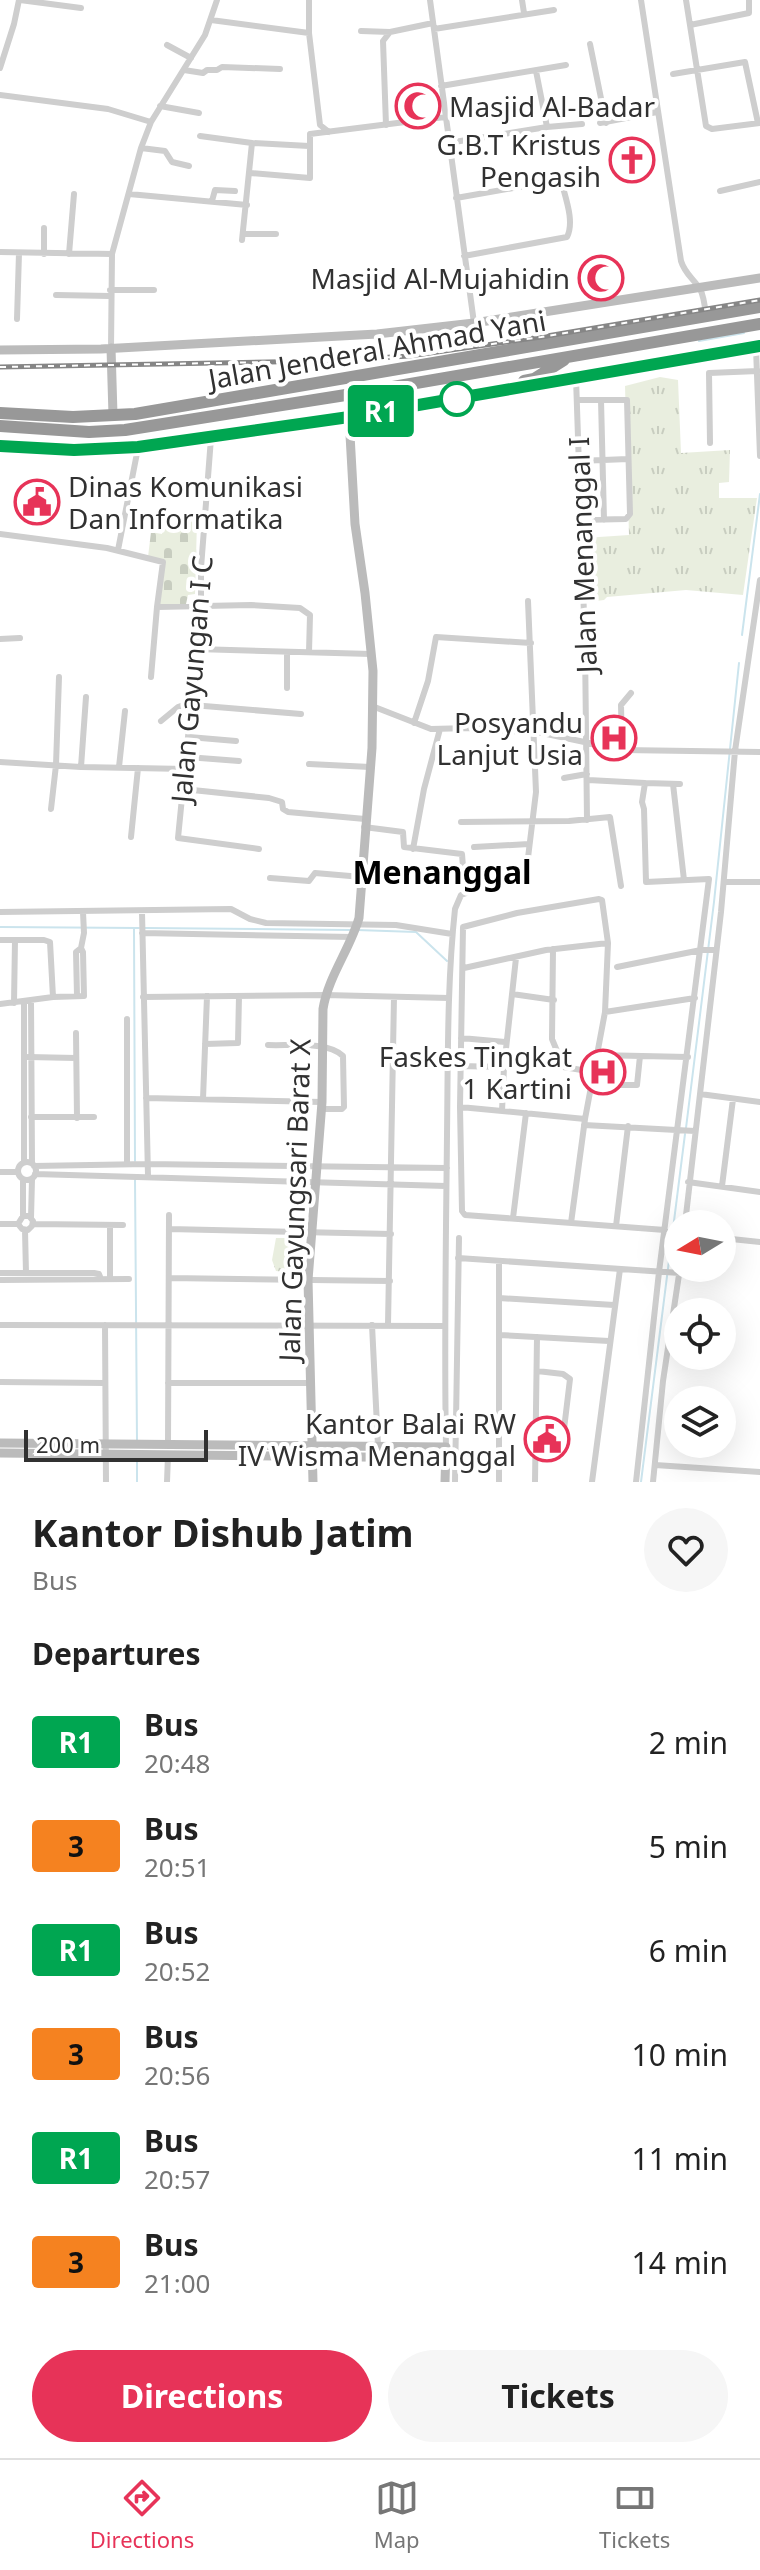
<!DOCTYPE html>
<html lang="en">
<head>
<meta charset="utf-8">
<style>
	:root { --surface:#fff; --page:#f6f6f6; --text:#222; --muted:#767676; --line:#e0e0e0; --accent:#e73358 }
	body { margin:0; font-family:"Noto Sans",sans-serif; background:var(--page); color:var(--text); height:100vh; display:flex; flex-direction:column; font-size:30px; white-space:nowrap }
	* { box-sizing:border-box; margin:0 }
	p { font-size:26px; color:var(--muted) }
	.icon { flex:none; width:44px; height:44px; fill:none; stroke:currentColor; stroke-width:2; stroke-linecap:round; stroke-linejoin:round }
	.map { position:relative; height:1482px; overflow:hidden }
	.details { display:flex; flex-direction:column; background:var(--surface); flex:1 }
	.details>* { flex:none }
	.badge { padding:0 16px; border-radius:6px; font-size:28px; line-height:52px }
	.needle { width:52px; rotate:260deg }
	.controls { position:absolute; left:664px; top:1210px; display:grid; gap:16px }
	.controls a { display:grid; place-items:center; width:72px; height:72px; border-radius:50%; background:var(--surface); box-shadow:0 8px 32px #0002; font-size:40px }
	.scale { position:absolute; left:24px; bottom:20px; width:184px; box-sizing:border-box; padding-left:8px; border:4px solid #313131; border-top:0; font-size:22px; line-height:28px; white-space:nowrap; color:#313131; -webkit-text-stroke:6px #fff; paint-order:stroke }
	.map>.badge { position:absolute; translate:-50% -50%; box-shadow:0 0 0 4px #fff }
	h2 { padding:0 32px; font-size:30px; line-height:72px }
	.round { display:grid; place-items:center; flex:none; width:84px; height:84px; border-radius:42px; background:var(--page) }
	.overview { display:flex; align-items:center; justify-content:space-between; height:136px; padding:0 32px }
	h1 { font-size:38px; font-weight:700; line-height:60px }
	.cta { display:flex; gap:16px; margin-top:auto; padding:16px 32px }
	.cta a { flex:1; height:92px; border-radius:48px; background:var(--accent); color:#fff; font-size:32px; font-weight:700; line-height:92px; text-align:center }
	.cta a+a { background:var(--page); color:var(--text) }
	ul { padding:0; list-style:none }
	li { display:flex; align-items:center; gap:24px; height:104px; padding:0 32px }
	li div { flex:1 }
	li b { display:block; font-size:30px }
	li em { font-style:normal }
	li .badge { min-width:88px; font-weight:700; text-align:center }
	.dock { display:flex; justify-content:space-around; align-items:center; height:112px; border-top:2px solid var(--line); background:var(--surface); font-size:22px; color:var(--muted) }
	.dock a { display:grid; justify-items:center; gap:4px }
	.dock .active { color:var(--accent) }
	.map>svg:first-child { display:block }
	.grass { fill:url(#grass-tufts) }
	.cemetery { fill:url(#cemetery-stones) }
	.lines { fill:none; stroke-linecap:round; stroke-linejoin:round }
	.stream { stroke:#cbe4ed; stroke-width:2 }
	.street { stroke:#cecece; stroke-width:6 }
	.secondary { stroke:#bbb; stroke-width:9 }
	.highway { stroke:#989898; stroke-width:12 }
	.rail-casing { stroke:#868686; stroke-width:5 }
	.rail { stroke:#fff; stroke-width:2; stroke-dasharray:6; stroke-linecap:butt }
	.line-casing { stroke:#fff; stroke-width:18 }
	.line { stroke:#00a651; stroke-width:12 }
	.stop-dot { fill:#fff; stroke:#00a651; stroke-width:4 }
	.labels { text-anchor:middle; dominant-baseline:central; stroke-width:8; stroke-linejoin:round; paint-order:stroke }
	.poi-label { font-size:28px; fill:#313131; stroke:#fff; text-anchor:end }
	.street-label { font-size:28px; fill:#313131; stroke:#fff }
	.quarter-label { font-size:32px; font-weight:bold; fill:#000; stroke:#fff }
</style>
</head>
<body>
<div class="map">
<svg width="760" height="1482" viewBox="0 0 760 1482">
	<defs>
		<pattern id="grass-tufts" width="24" height="20" patternUnits="userSpaceOnUse" patternTransform="scale(2)"><rect width="24" height="20" fill="#e9eedf"/><path d="M3 7l-1-3M5 7V3M7 7l1-3M15 17l-1-3M17 17v-4M19 17l1-3" fill="none" stroke="#c8cdc0"/></pattern>
		<pattern id="cemetery-stones" width="16" height="16" patternUnits="userSpaceOnUse" patternTransform="scale(2)"><rect width="16" height="16" fill="#e9eedf"/><path d="M2 7V4a2 2 0 0 1 4 0v3zM10 15v-3a2 2 0 0 1 4 0v3z" fill="#c8cdc0"/></pattern>
	</defs>
	<rect width="100%" height="100%" fill="#fff"/>
	<!-- grass -->
	<path class="grass" d="M660 377 678 380 681 453 730 450 729 482 719 483V498H757L743 595 686 590 607 597 604 600 589 602 584 538 629 535 625 386Z
		M276 1238H300L299 1273 276 1271 272 1260Z"/>
	<!-- cemetery -->
	<path class="cemetery" d="M197 521 195 594 188 595 186 604 159 605 165 561 148 557 151 532 162 534 163 525Z"/>
	<g class="lines">
		<!-- stream -->
		<path class="stream" d="M699 341 744 333
			M742 635 760 494
			M0 927 139 928
			M134 928 135 1161
			M145 928 351 930
			M357 930 416 932 447 961
			M686 1128 714 902 739 663
			M135 1179 137 1441
			M137 1482V1459
			M641 1482 685 1134"/>
		<!-- street -->
		<path class="street" d="M20 0 81 8
			M309 0V33L320 125 329 132
			M430 0 474 323
			M522 0 524 13
			M641 0 681 261C685 274 693 278 700 289 704 296 705 307 706 316
			M686 0 706 126 712 129 760 123
			M211 20 309 33
			M690 25 749 13V0
			M434 29 554 10
			M361 31 390 32
			M590 44 606 123
			M167 45 191 58
			M0 68 14 24 19 0
			M184 70 203 73 207 70H217L222 67 280 69
			M536 71 547 127
			M673 74 745 62 758 123
			M441 86 566 65
			M0 95 108 109 151 122
			M160 106 199 113
			M600 123 657 112
			M386 125 383 41 390 32 433 23
			M200 136 252 143 242 240
			M252 143 309 146
			M448 143 547 127 582 124
			M141 148 165 151 172 162 189 166
			M250 173 310 178V134L445 117
			M720 191 760 182
			M129 194 247 205
			M456 198 587 175
			M212 201 215 190 235 191
			M243 234H276
			M0 252 112 254
			M44 254V228
			M69 254 74 194
			M464 256 567 237C575 221 565 197 561 180
			M110 290H154
			M56 295 110 296
			M17 319 19 253
			M111 348 112 254 141 148 151 122 205 35 217 0
			M756 348 760 456
			M576 378 585 645 587 820
			M578 400H627L630 514 626 519 580 520
			M601 400 604 520
			M211 438 201 568V606L178 838 259 849
			M710 443 709 373 758 371
			M578 461 628 459
			M0 534 107 548 163 562 157 607
			M118 550 138 448
			M0 639 20 638
			M196 649 371 654
			M151 677 157 607 251 605 300 608 310 615 309 652
			M287 688V652
			M192 705 301 714
			M372 706 431 729 470 728 542 733 622 750 760 752
			M161 721 178 707 192 702
			M414 723 428 681 436 637 531 643
			M189 737 236 741
			M622 750 621 705 631 693
			M187 757 239 761
			M0 762 81 767 186 769
			M309 764 370 767
			M81 767 86 697
			M119 767 125 711
			M564 778 587 774
			M588 780 645 783 642 802 644 809 646 882 709 879 659 1272 636 1482
			M645 783 680 784
			M673 784 684 880
			M183 789 269 798 282 802 283 809 288 812 365 819
			M51 809 56 765 59 677
			M461 822 569 821 610 817 621 886
			M364 827 403 832 404 847 462 854 465 893
			M131 837 138 768
			M474 847 529 844
			M413 849 424 789 440 729
			M270 878 309 881 315 873 362 877
			M724 882H760
			M0 912 231 909 250 919 266 923 396 925 452 934
			M142 912 148 1176
			M142 933 352 937
			M0 940H44L50 942 53 997
			M553 949 552 1039 557 1051 555 1064 557 1066 594 1072
			M617 967 701 950H716
			M464 968 546 950 608 943
			M512 994 554 1000
			M77 996 76 952 81 948
			M143 997 325 995 449 998
			M31 1000 32 1163
			M14 1003 15 940
			M0 1004 53 997 84 996 83 952 81 948 84 933 83 912
			M605 1012 695 998
			M76 1033 77 1118
			M461 1038 505 1042
			M205 1044 238 1043 239 996
			M268 1045C290 1046 327 1041 343 1056L344 1107 342 1109H321
			M596 1055 688 1057
			M28 1057 76 1058
			M460 1066 504 1067 502 1111
			M504 1067 516 958
			M592 1085H637L640 1056
			M700 1094 760 1102
			M146 1098 322 1102
			M203 1099 207 996
			M460 1107 585 1119
			M31 1117H94
			M584 1125 695 1131
			M24 1162V1001
			M18 1171a9 9 0 1 1 18 0a9 9 0 1 1-18 0Z
			M127 1164V1019
			M34 1166 147 1164 447 1168
			M0 1172H18
			M35 1174 446 1186
			M688 1182 760 1192
			M722 1186 733 1099
			M23 1216H29L33 1221 32 1226 28 1230 22 1229 18 1224 23 1216V1179
			M31 1218 32 1179
			M513 1218 526 1113
			M571 1223 585 1119 605 1012 608 943 602 900 599 899 517 913 463 927 460 1107 462 1211 465 1215C532 1220 598 1225 665 1230
			M0 1224H18
			M33 1224 123 1225
			M685 1224 721 912 735 751 760 580
			M110 1226V1279
			M616 1226 628 1126
			M169 1229 391 1234
			M25 1230 26 1273
			M722 1238 760 1242
			M458 1258 680 1273
			M499 1261V1482
			M0 1273H94L99 1274 101 1279
			M169 1278 390 1281
			M0 1280 129 1279
			M499 1298 614 1305
			M0 1325 444 1326
			M105 1325 106 1482
			M372 1325 378 1446
			M388 1325 394 997
			M499 1335 609 1341
			M0 1382 105 1383
			M168 1383H311
			M168 1445 169 1215
			M446 1447C444 1343 446 1239 447 1135 448 1059 447 984 455 909L461 895 524 872 527 866 536 792 528 601
			M535 1454H561L570 1379 563 1374 537 1371
			M655 1465 760 1472
			M167 1482 168 1455
			M455 1482 459 1238
			M535 1482 537 1337
			M592 1482 620 1269
			M653 1482 663 1381 680 1268"/>
		<!-- secondary -->
		<path class="secondary" d="M111 348 113 415
			M0 350 101 349 377 334 474 323 760 278
			M0 1443 446 1447 445 1482
			M0 1453 446 1458
			M313 1482 308 1280 322 1102 323 1009C328 977 350 949 359 918L372 748 373 671 365 593 355 524 349 417"/>
		<!-- highway -->
		<path class="highway" d="M524 381 534 379 564 360
			M0 413 73 417 135 414 760 307
			M0 426 89 432 125 430 352 394 760 324
			M0 446 74 450 138 447 355 415 760 346"/>
		<!-- rail casing -->
		<g class="rail-casing">
			<path id="rail" d="M0 367 325 361 409 356 541 337 760 300"/>
		</g>
		<!-- rail -->
		<use href="#rail" class="rail"/>
	</g>
	<g class="lines">
		<!-- line casing -->
		<g class="line-casing">
			<path id="line" d="M0 446 74 450 138 447 349 417 760 346"/>
		</g>
		<!-- line -->
		<use href="#line" class="line"/>
	</g>
	<!-- icons -->
	<defs>
		<g id="mosque-ring" transform="scale(2.3)"><circle r="9.5" fill="#fff" stroke="#e73358" stroke-width="1.5"/><path d="M3.5-4.9A6 6 0 1 0 3.5 4.9A5 5 0 1 1 3.5-4.9Z" fill="#e73358"/></g>
		<g id="church-ring" transform="scale(2.3)"><circle r="9.5" fill="#fff" stroke="#e73358" stroke-width="1.5"/><path d="M-1.2-6h2.4v3.5h3.3v2.4h-3.3V6h-2.4V-.1h-3.3v-2.4h3.3Z" fill="#e73358"/></g>
		<g id="civic-ring" transform="scale(2.3)"><circle r="9.5" fill="#fff" stroke="#e73358" stroke-width="1.5"/><path d="M-.6-6.5H3V-4.5H.6V-3L4-1V1h2V6H-6V1h2V-1L-.6-3ZM-1.2 2.5V6h2.4V2.5Z" fill="#e73358"/></g>
		<g id="hospital-ring" transform="scale(2.3)"><circle r="9.5" fill="#fff" stroke="#e73358" stroke-width="1.5"/><path d="M-5-5h3v3.5h4V-5h3V5h-3V1.5h-4V5h-3Z" fill="#e73358"/></g>
	</defs>
	<g fill-rule="evenodd">
		<use href="#mosque-ring" x="418" y="106"/>
		<use href="#church-ring" x="632" y="160"/>
		<use href="#mosque-ring" x="601" y="278"/>
		<use href="#civic-ring" x="37" y="502"/>
		<use href="#hospital-ring" x="614" y="738"/>
		<use href="#hospital-ring" x="603" y="1072"/>
		<use href="#civic-ring" x="547" y="1439"/>
	</g>
	<!-- markers -->
	<circle class="stop-dot" cx="457" cy="399" r="16"/>
	<g class="labels">
		<!-- poi labels -->
		<g class="poi-label">
			<text x="449" y="106" text-anchor="start">Masjid Al-Badar</text>
			<text x="601" y="144">G.B.T Kristus<tspan x="601" dy="32">Pengasih</tspan></text>
			<text x="570" y="278">Masjid Al-Mujahidin</text>
			<text x="68" y="486" text-anchor="start">Dinas Komunikasi<tspan x="68" dy="32">Dan Informatika</tspan></text>
			<text x="583" y="722">Posyandu<tspan x="583" dy="32">Lanjut Usia</tspan></text>
			<text x="572" y="1056">Faskes Tingkat<tspan x="572" dy="32">1 Kartini</tspan></text>
			<text x="516" y="1423">Kantor Balai RW<tspan x="516" dy="32">IV Wisma Menanggal</tspan></text>
		</g>
		<!-- street labels -->
		<g class="street-label">
			<text transform="translate(377 349) rotate(-10)">Jalan Jenderal Ahmad Yani</text>
			<text transform="translate(582 555) rotate(-92)">Jalan Menanggal I</text>
			<text transform="translate(191 679) rotate(-85)">Jalan Gayungan I C</text>
			<text transform="translate(294 1200) rotate(-88)">Jalan Gayungsari Barat X</text>
		</g>
		<!-- quarter labels -->
		<g class="quarter-label">
			<text x="442" y="871">Menanggal</text>
		</g>
	</g>
</svg>
<div class="controls">
<a><svg class="needle" viewBox="-14 -14 28 28"><path d="M0-13l5 13h-10z" fill="#e53935"/><path d="M0 13l5-13h-10z" fill="#767676"/></svg></a>
<a><svg class="icon" aria-label="locate" viewBox="0 0 24 24"><circle cx="12" cy="12" r="6"/><path d="M12 2v4M12 18v4M2 12h4M18 12h4"/></svg></a>
<a><svg class="icon" aria-label="layers" viewBox="0 0 24 24"><path d="M12 4l9 5-9 5-9-5zM3 14l9 5 9-5"/></svg></a>
</div>
<div class="scale">200 m</div>
<b class="badge" style="left:381px;top:411px;background:#00a651;color:#fff">R1</b>
</div>
<section class="details">
<div class="overview"><div><h1>Kantor Dishub Jatim</h1><p>Bus</p></div><a class="round"><svg class="icon" aria-label="heart" viewBox="0 0 24 24"><path d="M12 20l-8-8c-3-5 5-10 8-4 3-6 11-1 8 4z"/></svg></a></div>
<h2>Departures</h2>
<ul>
<li><span class="badge" style="background:#00a651;color:#fff">R1</span><div><b>Bus</b><p>20:48</p></div><em>2 min</em></li>
<li><span class="badge" style="background:#f58220;color:#111">3</span><div><b>Bus</b><p>20:51</p></div><em>5 min</em></li>
<li><span class="badge" style="background:#00a651;color:#fff">R1</span><div><b>Bus</b><p>20:52</p></div><em>6 min</em></li>
<li><span class="badge" style="background:#f58220;color:#111">3</span><div><b>Bus</b><p>20:56</p></div><em>10 min</em></li>
<li><span class="badge" style="background:#00a651;color:#fff">R1</span><div><b>Bus</b><p>20:57</p></div><em>11 min</em></li>
<li><span class="badge" style="background:#f58220;color:#111">3</span><div><b>Bus</b><p>21:00</p></div><em>14 min</em></li>
</ul>
<div class="cta"><a>Directions</a><a>Tickets</a></div>
</section>
<nav class="dock">
<a class="active"><svg class="icon" aria-label="directions" viewBox="0 0 24 24"><path d="M12 3l9 9-9 9-9-9zM9 14v-3h6M13 9l2 2-2 2"/></svg>Directions</a>
<a><svg class="icon" aria-label="map" viewBox="0 0 24 24"><path d="M3 6l6-2 6 2 6-2v14l-6 2-6-2-6 2zM9 4v14M15 6v14"/></svg>Map</a>
<a><svg class="icon" aria-label="tickets" viewBox="0 0 24 24"><path d="M3 7h18v10H3zM15 7v10"/></svg>Tickets</a>
</nav>
</body>
</html>
